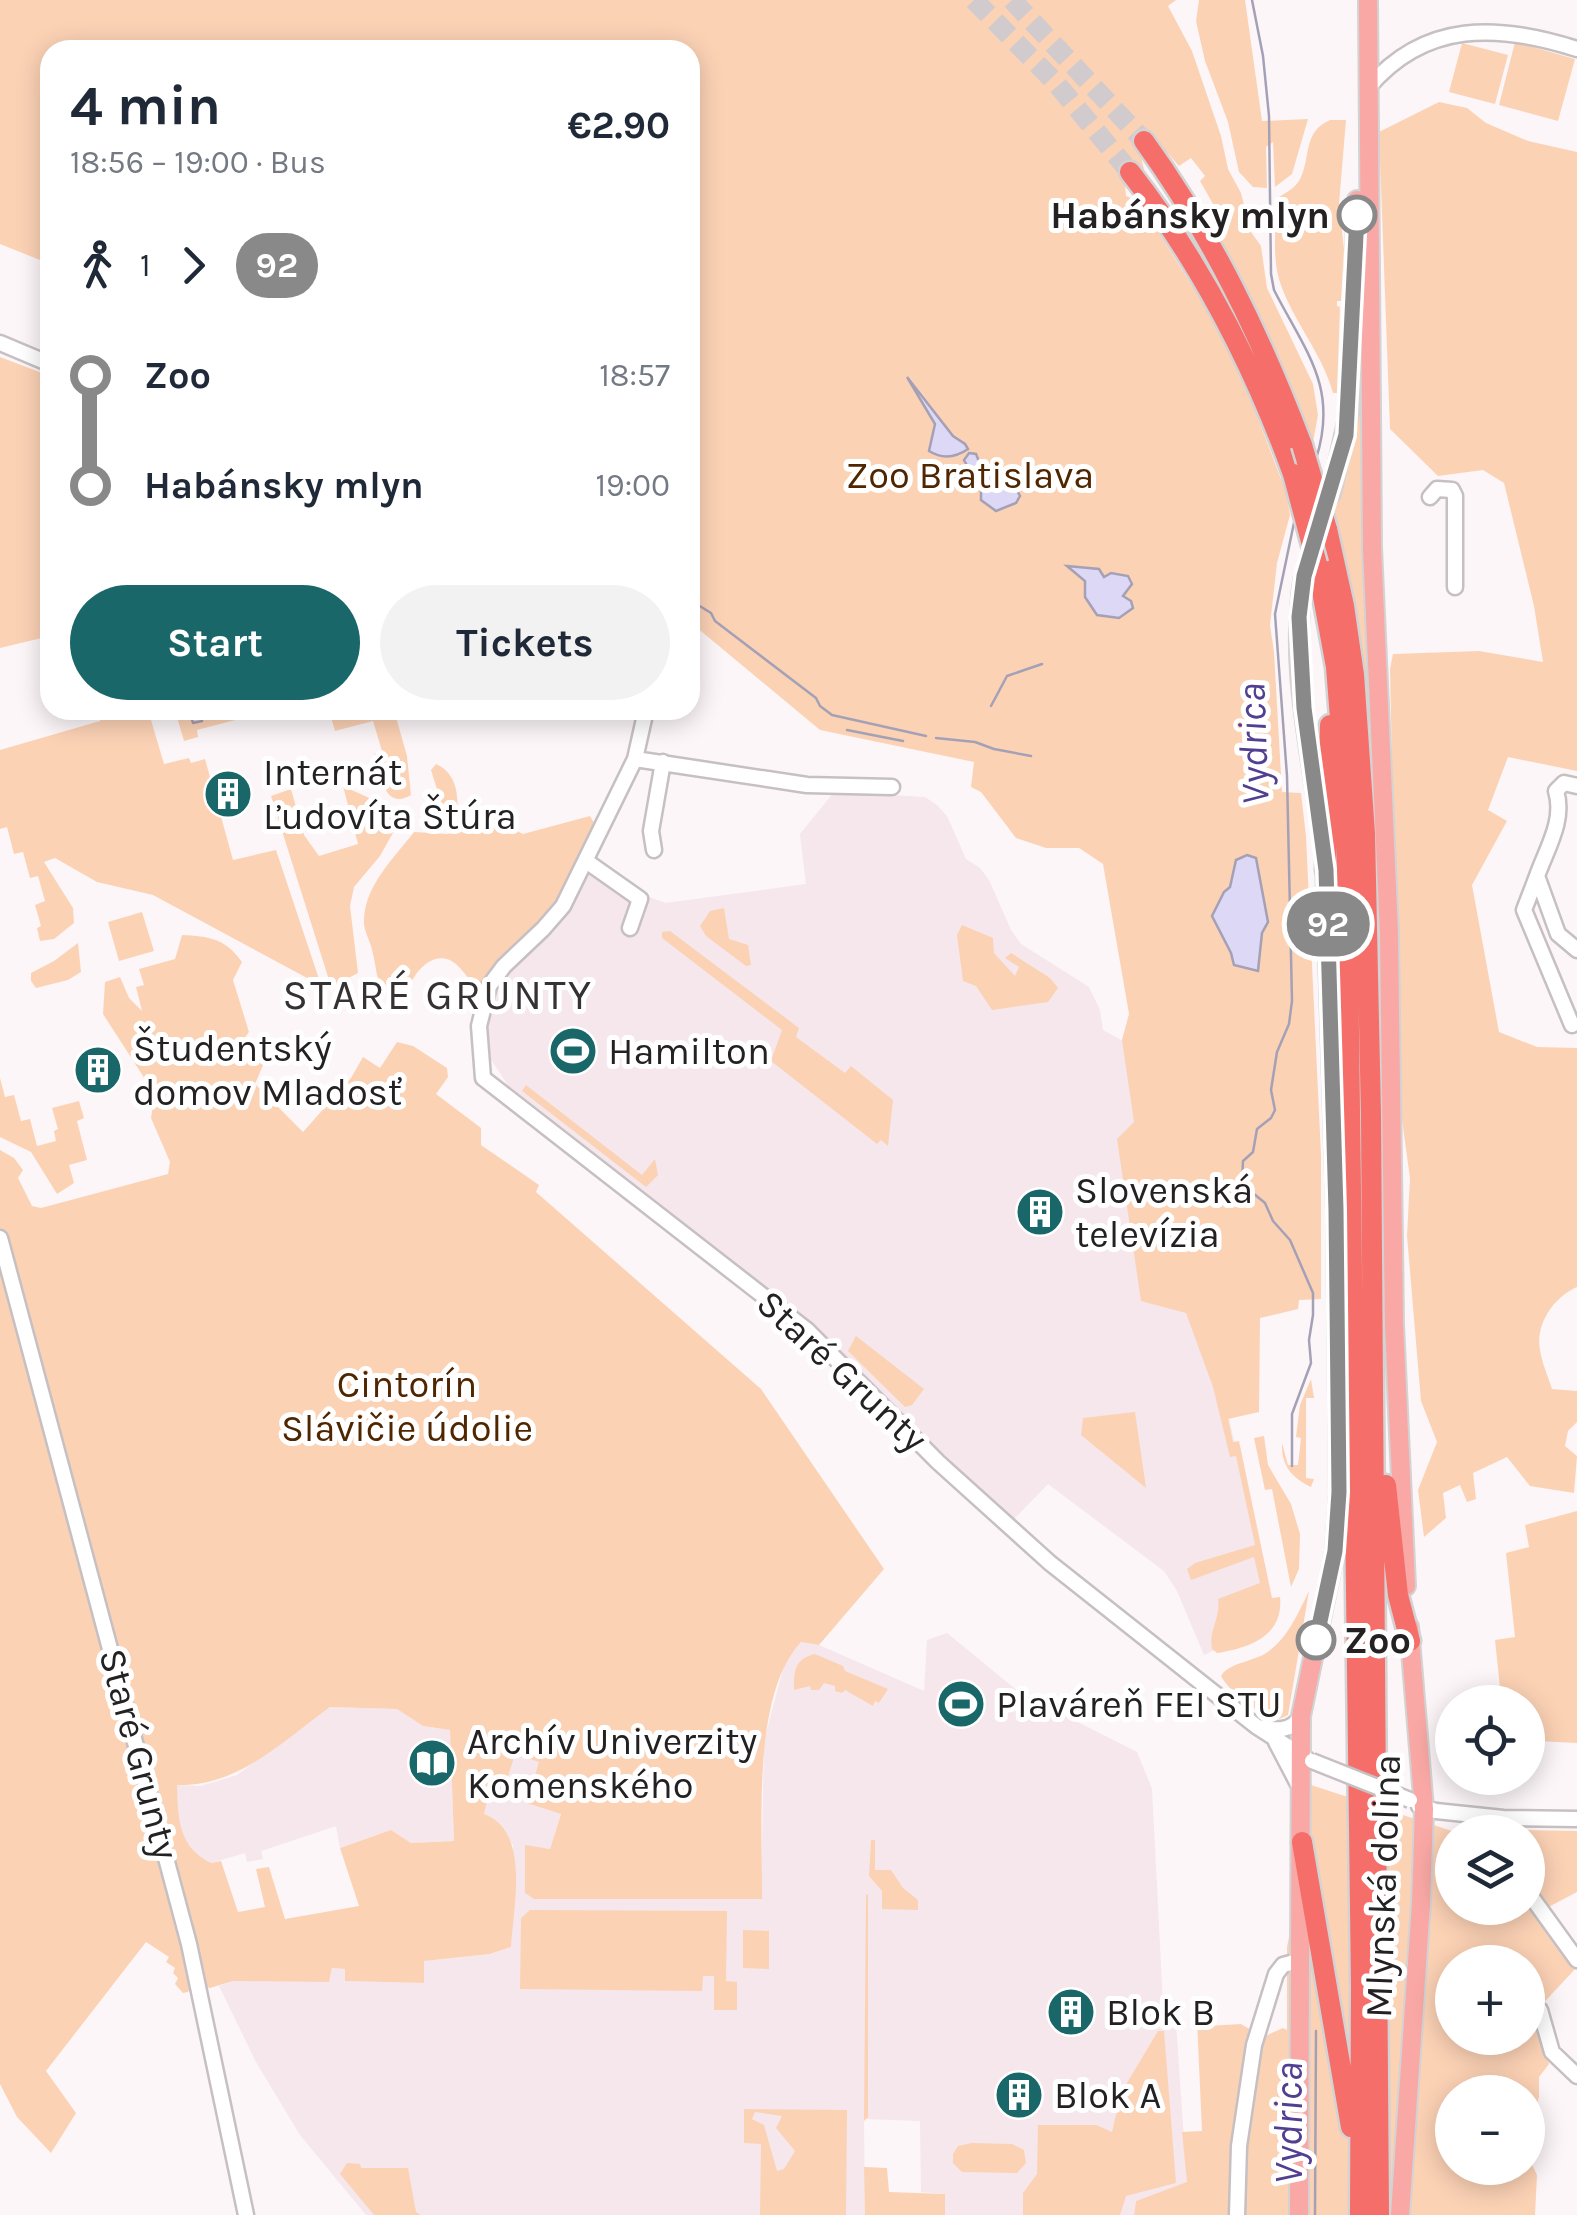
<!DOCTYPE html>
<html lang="en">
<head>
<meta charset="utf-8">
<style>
	:root { --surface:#fff; --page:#f2f2f3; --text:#1f2937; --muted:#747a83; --accent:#196769 }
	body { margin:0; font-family:Karla,sans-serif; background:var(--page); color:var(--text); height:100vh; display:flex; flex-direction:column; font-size:38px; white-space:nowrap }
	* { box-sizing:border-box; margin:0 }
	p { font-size:32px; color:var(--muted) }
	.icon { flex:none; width:55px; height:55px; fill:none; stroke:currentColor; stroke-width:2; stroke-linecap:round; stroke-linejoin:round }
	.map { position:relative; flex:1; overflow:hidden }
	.panel { position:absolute; left:40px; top:40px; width:660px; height:680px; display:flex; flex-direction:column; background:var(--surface); border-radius:30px; box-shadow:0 5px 25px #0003 }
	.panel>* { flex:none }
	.badge { padding:0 20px; border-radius:32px; font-size:35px; line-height:65px }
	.fabs { position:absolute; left:1435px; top:1685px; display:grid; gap:20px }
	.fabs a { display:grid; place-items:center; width:110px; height:110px; border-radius:50%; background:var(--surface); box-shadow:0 5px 25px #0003; font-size:50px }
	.map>.badge { position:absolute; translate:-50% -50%; box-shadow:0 0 0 5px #fff }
	.legs { display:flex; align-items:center; gap:15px; height:110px; padding:0 30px; font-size:32px }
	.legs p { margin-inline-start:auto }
	.overview { display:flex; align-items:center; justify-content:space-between; height:170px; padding:0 30px }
	h1 { font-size:55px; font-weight:700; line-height:75px }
	.button { display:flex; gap:20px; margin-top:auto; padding:20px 30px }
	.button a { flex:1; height:115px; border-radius:60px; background:var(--accent); color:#fff; font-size:40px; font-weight:700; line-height:115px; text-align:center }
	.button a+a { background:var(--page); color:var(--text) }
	ul { padding:0 30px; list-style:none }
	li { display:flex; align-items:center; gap:35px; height:110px; font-size:38px }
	li i { display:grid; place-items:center; width:15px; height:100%; margin:0 12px; background:currentColor }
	li i::after { content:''; width:25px; height:25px; margin:-12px; border:8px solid; border-radius:50%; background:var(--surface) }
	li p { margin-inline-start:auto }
	li:first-child i { background:linear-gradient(#0000 50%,currentColor 0) }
	li:last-child i { background:linear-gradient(currentColor 50%,#0000 0) }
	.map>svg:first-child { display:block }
	.built { fill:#f5e7ec }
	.green { fill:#fcd2b5; fill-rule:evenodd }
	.water { fill:#dcd8f6; stroke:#a4a1b6; stroke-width:2.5 }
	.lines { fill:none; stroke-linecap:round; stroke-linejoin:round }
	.stream { stroke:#a4a1b6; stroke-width:2.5 }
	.highway-tunnel { stroke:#d1cbcd; stroke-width:20; stroke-dasharray:20 10; stroke-linecap:butt }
	.minor-casing { stroke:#c6c0c2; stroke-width:19 }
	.major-casing { stroke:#d3d3d3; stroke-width:22 }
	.highway-casing { stroke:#d3d3d3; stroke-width:25 }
	.minor { stroke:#fff; stroke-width:14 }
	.major { stroke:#f9a8a5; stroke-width:18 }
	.highway { stroke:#f56e69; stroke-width:20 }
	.minor-bridge-casing { stroke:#c6c0c2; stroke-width:19; stroke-linecap:butt }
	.highway-bridge-casing { stroke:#d3d3d3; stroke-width:25; stroke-linecap:butt }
	.minor-bridge { stroke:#fff; stroke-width:14 }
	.highway-bridge { stroke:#f56e69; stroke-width:20 }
	.line-1-casing { stroke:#fff; stroke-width:22 }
	.line-1 { stroke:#898989; stroke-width:15 }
	.stop-1-dot { fill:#fff; stroke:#898989; stroke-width:5 }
	.labels { text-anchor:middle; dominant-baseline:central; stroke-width:10; stroke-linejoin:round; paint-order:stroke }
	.stop-label { font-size:38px; font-weight:bold; fill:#232122; stroke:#fff; text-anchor:end }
	.park-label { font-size:38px; fill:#502601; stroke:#fff }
	.poi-label { font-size:38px; fill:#232122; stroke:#fff; text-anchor:start }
	.street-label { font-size:38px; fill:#232122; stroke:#fff }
	.water-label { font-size:40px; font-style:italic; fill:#523f91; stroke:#fff }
	.quarter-label { font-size:42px; letter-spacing:2.5px; fill:#363233; stroke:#fff }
</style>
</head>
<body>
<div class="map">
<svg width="1577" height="2215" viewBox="0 0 1577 2215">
	<rect width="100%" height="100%" fill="#fcf6f8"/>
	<!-- built -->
	<path class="built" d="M834 792 925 797 937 805 947 816 966 859 980 868 989 880 1011 930 1021 944 1089 987 1100 1010 1103 1030 1152 1057 1268 1600 1215 1650 1204 1655 1177 1591 1164 1571 1048 1484 1013 1520 904 1418 810 1322 509 1087 490 1058 484 1025 489 996 501 975 562 915 596 856 646 896 666 903 806 884 800 834Z
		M947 1633 1020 1693 1137 1752 1152 1789 1164 2024 1176 2023 1187 2183 1136 2201 1134 2215H945V2194L921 2192 920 2121 864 2119 865 2215H366L300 2135 256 2062 219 1986 233 1981 329 1982 332 1968 345 1969V1981L423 1983 424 1961 490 1954 511 1947 513 1845 484 1814 486 1802 484 1800 487 1786 504 1790 515 1754 540 1762 561 1813 550 1849 525 1846 761 1899 764 1741 786 1658 801 1642 819 1645 924 1691 927 1640Z
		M330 1707 397 1709 423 1726 450 1730 454 1841 411 1843 391 1830 340 1848 336 1826 261 1851 263 1859 247 1862 245 1853 211 1863 197 1855 179 1831 176 1785 201 1786 237 1775Z"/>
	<!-- green -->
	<path class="green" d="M0 0H1176L1168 6 1192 51 1221 136 1228 169 1241 193 1251 232 1261 246 1267 288 1313 384 1318 415 1313 442 1254 305 1217 234 1213 204 1200 181 1205 176 1191 158 1179 166 1153 137 1138 146 1144 169 1139 168 1125 185 1126 196 1139 201 1214 321 1254 408 1286 492 1290 515 1277 563 1270 625 1274 652 1282 792 1301 793 1306 836 1321 1155V1299L1299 1300 1298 1309 1260 1318 1259 1412 1228 1419 1233 1442 1239 1441 1272 1598 1280 1597C1284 1636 1249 1648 1217 1653L1212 1649C1208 1631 1221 1618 1218 1599L1260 1583 1254 1557 1191 1580 1187 1569 1195 1563 1255 1545 1236 1456 1230 1457 1213 1387 1186 1313 1141 1301 1117 1139 1134 1122 1122 1040 1129 1014 1103 864 1079 848H1046L1016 838 981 792 971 787 974 762 820 730 690 622V50H50V264L0 244Z
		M1199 0H1245L1262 121 1308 119 1292 174 1275 187 1273 142 1266 147 1267 188 1253 187 1239 172 1228 122 1205 61 1196 21Z
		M1515 42 1575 59 1558 121 1499 105Z
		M1462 43 1508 55 1495 104 1449 92Z
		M1439 102 1467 108 1486 123 1528 141 1577 152V771L1508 757 1488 810 1507 821 1472 885 1499 1032 1537 1047 1577 1048V1287C1554 1297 1535 1324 1540 1350 1542 1363 1548 1376 1552 1389L1577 1391V1422L1568 1431 1565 1446 1577 1456 1574 1493 1530 1486 1507 1457 1473 1473 1476 1499 1467 1502 1460 1485 1443 1493 1446 1518 1424 1537 1418 1490 1437 1442 1421 1401 1407 1236 1410 1178 1399 1098 1390 669 1393 654 1479 651 1543 662 1534 606 1504 483 1483 470 1438 476 1390 429 1379 132Z
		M1330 120H1346L1339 204 1344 249 1341 301H1337V306L1340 307 1337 393H1333C1322 352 1291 319 1279 279 1272 254 1276 225 1277 199 1285 192 1296 189 1301 177 1311 155 1303 132 1330 120Z
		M1362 245 1364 563 1371 734 1357 615 1333 508 1351 451 1357 409Z
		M0 357 50 376V636L0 648Z
		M106 710H148L164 764 189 758 191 763 205 759 233 860 276 850 320 982 309 979 153 895 97 882 55 858 44 862 73 908 74 923 54 939 40 941 37 928 41 926 35 905 45 901 38 876 30 878 23 852 14 854 7 827 0 829V750L100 721Z
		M175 710H265L266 712 197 730 198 737 184 741Z
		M329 710H394L407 756 411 795C384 811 380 774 374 754L382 751 373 721 335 731Z
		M436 764C455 772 459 793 457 812L445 815 431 770Z
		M343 786 389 807 407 808 380 856 354 887 350 906 358 973 337 984 329 980 271 796 291 789 304 835 319 856 358 844Z
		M501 813 507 826 523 834 590 816 596 826 548 916 484 983 479 996C473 987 468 976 460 968 438 943 412 971 407 994L389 1000C374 977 378 973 372 950 370 940 363 930 364 920 365 885 394 858 414 832L448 834 464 829 466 833 472 831 469 821Z
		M724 908 729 939 748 945 751 965 746 966 706 936 700 926 710 911Z
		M142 912 154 951 119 961 108 922Z
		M962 925 993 938 994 953 1015 976 1019 967 1005 958 1011 953 1050 978 1058 988 1048 1002 992 1010 976 986 963 981 957 935Z
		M670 931 799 1028 796 1037 845 1073 851 1066 893 1100 888 1146 881 1140 877 1144 771 1061 782 1030 662 938V932Z
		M182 935C209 936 226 939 242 962L233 980 249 1032 238 1047 266 1058 255 1084 303 1132 351 1078 363 1057 380 1068 397 1042 413 1046 447 1068 448 1077 436 1094 481 1128V1145L539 1185 536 1192 761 1389 884 1569 819 1645 801 1642C751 1695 763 1829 762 1899H534L525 1893V1845L550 1849 561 1814 527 1803 539 1762 515 1754 504 1790 488 1786 484 1800 487 1801 484 1814C531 1831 513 1908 511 1947L490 1954 424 1961V1983L345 1981V1969L332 1968 329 1982 233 1981 210 1988 192 1983 188 1992 183 1993 175 1984 178 1978 173 1973 175 1968 166 1962 169 1957 146 1942 46 2071 76 2113 51 2153 17 2117 0 2084V1150L14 1158 23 1170 18 1178 32 1206 41 1208 168 1174 170 1162 151 1118 154 1099 143 1076 103 1014 105 982 120 977 129 998 142 1011 136 987 144 985 139 969 175 959ZM330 1707 397 1709 423 1726 450 1730 454 1841 411 1843 391 1830 340 1848 359 1906 285 1919 269 1867 256 1869 265 1907 238 1912 221 1861 211 1863C178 1846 178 1819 177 1785 238 1787 283 1741 330 1707Z
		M78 943 81 972 68 980 36 988 31 981V973L54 961Z
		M0 1078 5 1097 14 1095 21 1121 30 1119 37 1146 56 1141 54 1131 58 1129 52 1108 79 1101 84 1118 77 1121 87 1160 69 1165 74 1183 57 1194 31 1152 0 1137Z
		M526 1085 642 1175 655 1159 658 1175 646 1187 522 1091Z
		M856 1336 924 1389 912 1405 905 1407 848 1351Z
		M1311 1379 1314 1398H1306V1478L1314 1479 1311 1487C1291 1477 1281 1465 1282 1443L1288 1465H1298L1301 1438 1296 1437 1300 1405Z
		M1135 1412 1146 1488 1081 1435 1083 1418Z
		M1264 1436 1268 1465 1291 1504 1300 1534 1299 1569 1291 1587 1272 1489 1265 1490 1254 1438Z
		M1577 1511V1743L1537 1741 1534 1750 1528 1748V1702H1485L1488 1691 1500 1688 1495 1640 1515 1637 1506 1553 1529 1547 1525 1525Z
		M1309 1591 1288 1715 1277 1720C1259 1714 1230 1693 1221 1676 1229 1662 1255 1662 1269 1651 1289 1636 1298 1613 1309 1591Z
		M815 1654 843 1666 845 1671 888 1689 879 1703 875 1701 873 1706 845 1690 842 1693 835 1691V1686L824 1683 819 1690H811L810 1686 794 1690C794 1671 794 1659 815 1654Z
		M1308 1784 1455 1832H1452V1908H1528V1832H1514L1526 1830 1577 1831V1892L1539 1912 1576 1968 1537 2010 1549 2064 1539 2077V2097L1528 2133V2092H1452V2168H1528V2156L1537 2175 1535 2215H1134L1136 2201 1187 2182 1182 2132 1202 2131 1197 2021 1207 2026 1241 2024 1263 2037 1283 2028 1287 2030V1947L1310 1829ZM1452 1962H1528V2038H1452Z
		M871 1840H875V1870H891L903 1888 918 1900V1910L882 1909V1891L869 1876Z
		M868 1894V2117L864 2121 866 1895Z
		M530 1910 727 1911 726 1981 737 1982V2010H714V1976H703L702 1991 520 1989 521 1918Z
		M743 1930 769 1931V1969L743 1968Z
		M1158 2031H1164L1176 2183 1126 2196 1120 2215H1023V2193L1037 2174 1038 2125H1096L1112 2132 1121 2093Z
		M744 2109 847 2110 846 2215H760L761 2144 744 2143ZM755 2112 782 2116 776 2128 795 2151 784 2169 777 2171 764 2125 752 2119Z
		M972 2143 1012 2144 1024 2150 1026 2163 1017 2173 962 2172 953 2163V2154L958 2146Z
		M347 2163 360 2164 361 2168H408L416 2212 421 2215H374L340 2174Z
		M864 2167 887 2168 889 2192 945 2194V2215H865Z"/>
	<!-- water -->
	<path class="water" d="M907 377 953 436 965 444 968 449C955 458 942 459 929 451L935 424Z
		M969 453 976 454 980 464 996 478 1003 475 1012 481 1020 496 1016 503 996 511 981 500V491L964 460Z
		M1067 566 1099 569 1104 577 1111 573 1128 576 1132 584 1123 596 1131 601 1133 608 1119 618 1097 615 1085 597V581Z
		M1247 855 1256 858 1268 922 1262 933 1258 971 1234 965 1231 953 1212 916 1224 892 1230 887 1236 860Z"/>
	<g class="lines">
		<!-- stream -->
		<path class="stream" d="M1252 0 1263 56 1269 116 1271 274 1274 290C1305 351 1339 387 1316 459
			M690 600 711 613 715 621 816 698 820 706 832 715 926 736
			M991 706 1007 676 1042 664
			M189 710 193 723 202 721
			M847 730 903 741
			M936 738 975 742 994 749 1031 756
			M1292 1466V1414L1311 1363 1309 1340 1313 1315V1293L1290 1240 1273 1221 1265 1203 1242 1184 1243 1161 1253 1152 1257 1129 1271 1118 1275 1110 1271 1090 1277 1052 1289 1024 1292 1001 1287 776 1275 614 1295 518
			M1315 2215 1316 2031"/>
		<!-- highway-tunnel -->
		<path class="highway-tunnel" d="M974 0 1056 83 1130 172
			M1012 0 1144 141"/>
		<!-- minor casing -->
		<g class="minor-casing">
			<path id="minor" d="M1368 88C1425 20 1499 24 1577 49
				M0 343 50 364
				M1430 497 1437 489 1452 490 1455 496V587
				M646 710 635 759 563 906 543 929 504 966 489 986 479 1026 483 1078 807 1330 938 1462 1050 1563 1256 1726 1307 1759
				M635 759 807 785 892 787
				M1577 786 1564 783 1556 791C1565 820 1547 848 1537 876L1558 934 1577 950
				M654 850 651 831 663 762
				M586 861 640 899 630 928
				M1537 876 1524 910 1572 1025
				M0 1238 189 1944 246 2215
				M1258 1727C1275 1730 1291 1733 1301 1716
				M1276 1742 1298 1784
				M1419 1806 1436 1811 1503 1818 1577 1819
				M1528 1892 1577 1960
				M1540 2010 1552 2052 1577 2076
				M1237 2215 1239 2146 1254 2045 1276 1974 1283 1965 1298 1961"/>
		</g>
		<!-- major casing -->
		<g class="major-casing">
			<path id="major" d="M1368 0 1372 547 1389 933 1394 1324 1406 1586
				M1331 494 1349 413 1357 200
				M1304 576C1289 659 1310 747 1321 829
				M1299 2215 1301 1716 1335 1551 1339 1493 1336 1210 1325 860
				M1400 2215 1421 1904 1424 1809 1409 1627"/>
		</g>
		<!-- highway casing -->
		<g class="highway-casing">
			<path id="highway" d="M1144 141C1212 235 1261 337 1302 445
				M1130 172C1202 264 1253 364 1293 474
				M1327 529 1344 606 1354 675 1365 834 1371 1116 1379 2215
				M1317 564 1336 667 1346 794 1361 1987 1360 2215
				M1326 870 1330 725
				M1386 1485 1398 1595 1410 1641
				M1302 1842 1351 2127"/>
		</g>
		<!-- minor -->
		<use href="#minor" class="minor"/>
		<!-- major -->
		<use href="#major" class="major"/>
		<!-- highway -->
		<use href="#highway" class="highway"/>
		<!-- minor-bridge casing -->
		<g class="minor-bridge-casing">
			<path id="minor-bridge" d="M1312 1761 1410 1800"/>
		</g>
		<!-- highway-bridge casing -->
		<g class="highway-bridge-casing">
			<path id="highway-bridge" d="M1302 445 1327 529
				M1293 474 1317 564"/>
		</g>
		<!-- minor-bridge -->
		<use href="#minor-bridge" class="minor-bridge"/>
		<!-- highway-bridge -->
		<use href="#highway-bridge" class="highway-bridge"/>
	</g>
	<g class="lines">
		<!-- line-1 casing -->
		<g class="line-1-casing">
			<path id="line-1" d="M1316 1640 1335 1551 1339 1492 1336 1210 1326 870 1304 708 1299 617 1304 576 1346 435 1357 215"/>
		</g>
		<!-- line-1 -->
		<use href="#line-1" class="line-1"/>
	</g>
	<!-- icons -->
	<defs>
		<g id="building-disc" transform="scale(2.5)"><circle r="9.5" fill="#196769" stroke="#fff"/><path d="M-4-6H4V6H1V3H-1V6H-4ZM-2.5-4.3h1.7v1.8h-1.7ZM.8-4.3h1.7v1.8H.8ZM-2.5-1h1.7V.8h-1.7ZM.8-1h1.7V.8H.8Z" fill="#fff"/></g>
		<g id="stadium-disc" transform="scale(2.5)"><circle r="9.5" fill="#196769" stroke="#fff"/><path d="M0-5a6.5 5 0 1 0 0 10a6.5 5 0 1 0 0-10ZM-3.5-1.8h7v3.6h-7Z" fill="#fff"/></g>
		<g id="library-disc" transform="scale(2.5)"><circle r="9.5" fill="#196769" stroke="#fff"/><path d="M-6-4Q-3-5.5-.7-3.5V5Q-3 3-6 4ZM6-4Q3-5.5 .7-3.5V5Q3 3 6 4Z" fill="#fff"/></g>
	</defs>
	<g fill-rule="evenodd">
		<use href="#building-disc" x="228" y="794"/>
		<use href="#stadium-disc" x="573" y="1051"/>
		<use href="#building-disc" x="98" y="1070"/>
		<use href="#building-disc" x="1040" y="1212"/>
		<use href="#stadium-disc" x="961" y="1704"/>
		<use href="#library-disc" x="432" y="1763"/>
		<use href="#building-disc" x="1071" y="2012"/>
		<use href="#building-disc" x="1019" y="2095"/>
	</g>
	<!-- markers -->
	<g class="stop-1-dot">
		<circle cx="1357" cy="215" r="18"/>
		<circle cx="1316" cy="1640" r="18"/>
	</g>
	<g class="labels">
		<!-- stop labels -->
		<g class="stop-label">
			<text x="1330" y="215">Habánsky mlyn</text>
			<text x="1344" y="1640" text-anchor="start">Zoo</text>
		</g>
		<!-- park labels -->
		<g class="park-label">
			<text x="970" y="475">Zoo Bratislava</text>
			<text x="407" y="1384">Cintorín<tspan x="407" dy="44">Slávičie údolie</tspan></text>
		</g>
		<!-- poi labels -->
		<g class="poi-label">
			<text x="263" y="772">Internát<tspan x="263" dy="44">Ľudovíta Štúra</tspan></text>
			<text x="133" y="1048">Študentský<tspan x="133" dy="44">domov Mladosť</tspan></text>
			<text x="608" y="1051">Hamilton</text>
			<text x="1075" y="1190">Slovenská<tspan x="1075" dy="44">televízia</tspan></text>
			<text x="996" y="1704">Plaváreň FEI STU</text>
			<text x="467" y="1741">Archív Univerzity<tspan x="467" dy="44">Komenského</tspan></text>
			<text x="1106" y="2012">Blok B</text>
			<text x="1054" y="2095">Blok A</text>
		</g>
		<!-- street labels -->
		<g class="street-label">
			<text transform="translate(842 1371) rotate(43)">Staré Grunty</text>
			<text transform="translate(139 1754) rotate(75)">Staré Grunty</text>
			<text transform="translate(1383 1886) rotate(-88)">Mlynská dolina</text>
		</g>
		<!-- water labels -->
		<g class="water-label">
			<text transform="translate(1253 744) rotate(-92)">Vydrica</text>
			<text transform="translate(1288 2123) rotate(-90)">Vydrica</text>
		</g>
		<!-- quarter labels -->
		<g class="quarter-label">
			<text x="438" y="995">STARÉ GRUNTY</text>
		</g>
	</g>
</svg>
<div class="fabs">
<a><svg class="icon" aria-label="locate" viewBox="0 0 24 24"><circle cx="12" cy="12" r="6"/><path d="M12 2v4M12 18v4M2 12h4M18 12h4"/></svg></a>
<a><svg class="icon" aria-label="layers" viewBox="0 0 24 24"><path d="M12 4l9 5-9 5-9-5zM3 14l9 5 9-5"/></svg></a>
<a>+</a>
<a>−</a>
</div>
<b class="badge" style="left:1328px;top:924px;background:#898989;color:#fff">92</b>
<section class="panel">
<div class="overview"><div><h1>4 min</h1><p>18:56 – 19:00 · Bus</p></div><b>€2.90</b></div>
<div class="legs"><svg class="icon" aria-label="walk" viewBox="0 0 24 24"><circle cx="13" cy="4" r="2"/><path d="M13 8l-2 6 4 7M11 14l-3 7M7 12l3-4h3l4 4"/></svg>1<svg class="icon" aria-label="forward" viewBox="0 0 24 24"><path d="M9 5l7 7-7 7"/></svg><b class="badge" style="background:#898989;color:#fff">92</b></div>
<ul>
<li><i style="color:#898989"></i><b>Zoo</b><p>18:57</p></li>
<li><i style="color:#898989"></i><b>Habánsky mlyn</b><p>19:00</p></li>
</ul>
<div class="button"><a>Start</a><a>Tickets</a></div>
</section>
</div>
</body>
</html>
